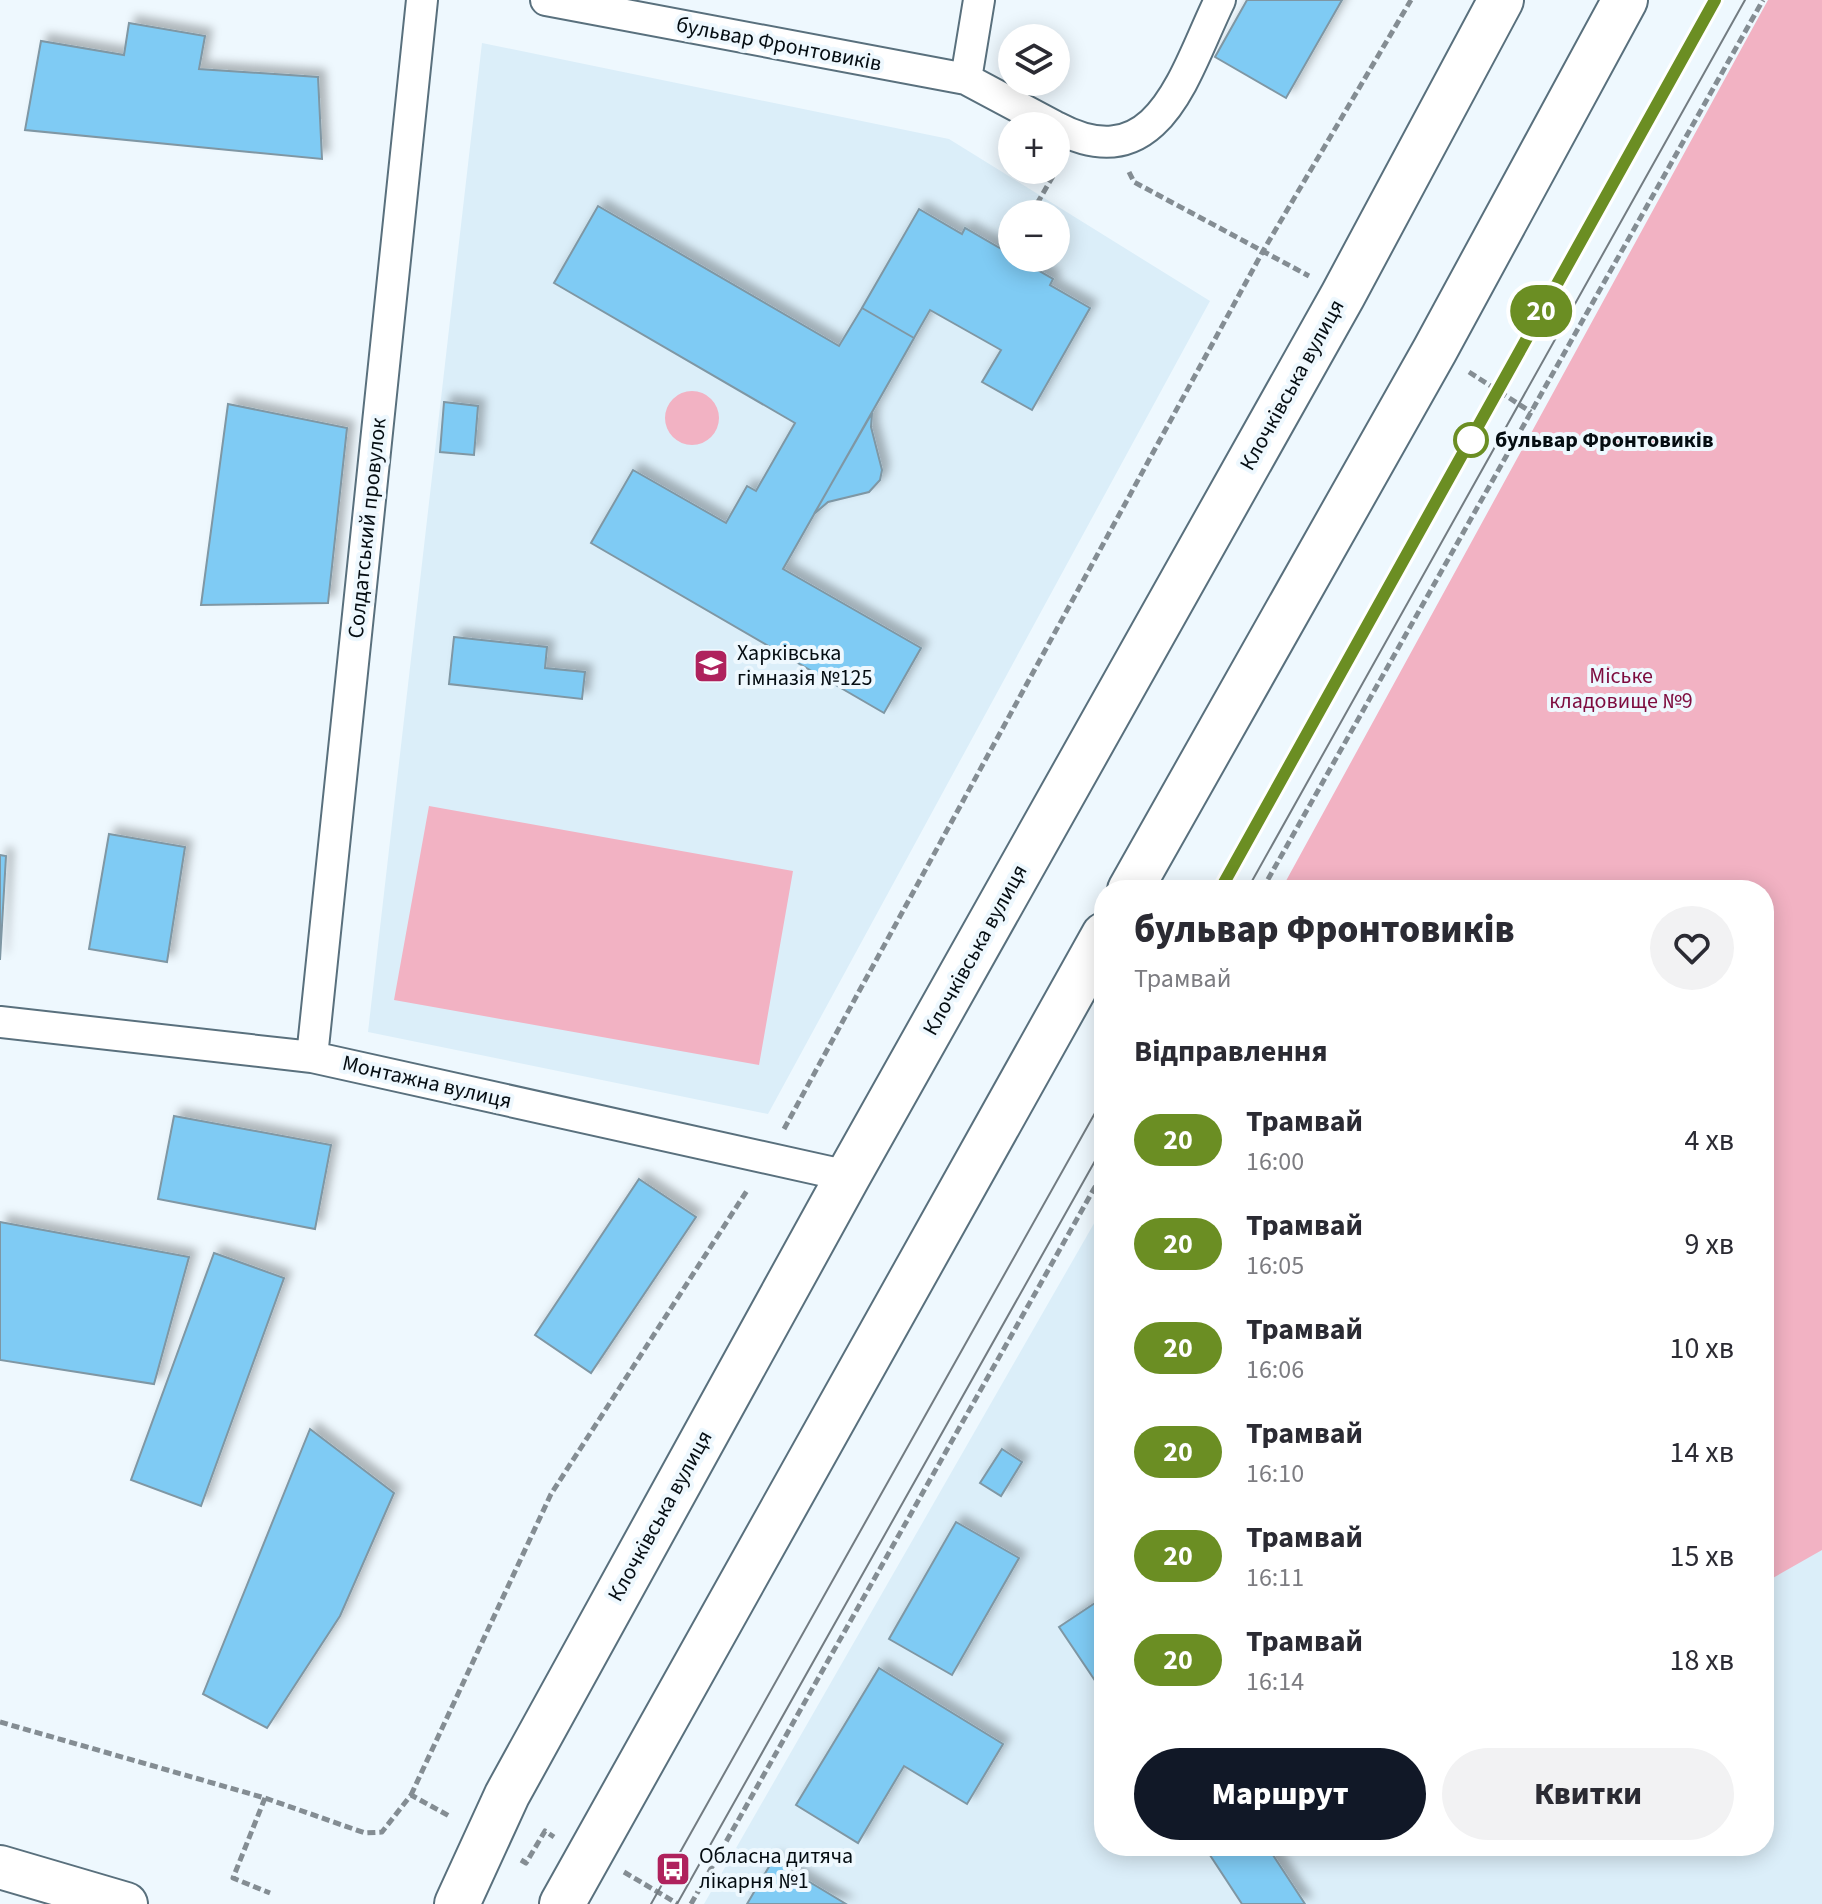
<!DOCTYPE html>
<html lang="uk">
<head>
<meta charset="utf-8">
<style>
	:root { --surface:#fff; --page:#f2f2f3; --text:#2b2b33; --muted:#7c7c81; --accent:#111827 }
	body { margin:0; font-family:"Source Sans 3",sans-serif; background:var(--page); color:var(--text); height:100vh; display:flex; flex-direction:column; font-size:30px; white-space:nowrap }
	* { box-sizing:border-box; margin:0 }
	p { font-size:26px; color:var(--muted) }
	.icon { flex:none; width:44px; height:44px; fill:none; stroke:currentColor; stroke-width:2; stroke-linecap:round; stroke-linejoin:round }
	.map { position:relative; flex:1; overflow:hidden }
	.sheet { position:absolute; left:1094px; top:880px; width:680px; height:976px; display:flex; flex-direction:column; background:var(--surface); border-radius:32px; box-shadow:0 4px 20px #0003 }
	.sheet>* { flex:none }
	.badge { padding:0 16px; border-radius:26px; font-size:28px; line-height:52px }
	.fabs { position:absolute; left:998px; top:24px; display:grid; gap:16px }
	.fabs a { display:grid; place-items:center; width:72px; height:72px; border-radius:50%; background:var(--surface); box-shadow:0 4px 20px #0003; font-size:40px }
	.map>.badge { position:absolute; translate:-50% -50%; box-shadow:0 0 0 4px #fff }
	h2 { padding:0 40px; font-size:30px; line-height:72px }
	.round { display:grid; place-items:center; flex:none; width:84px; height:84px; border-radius:42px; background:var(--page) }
	.head { display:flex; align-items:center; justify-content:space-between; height:136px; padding:0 40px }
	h1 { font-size:38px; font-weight:800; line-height:60px }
	.button { display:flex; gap:16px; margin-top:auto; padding:16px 40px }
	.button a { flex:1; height:92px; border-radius:48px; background:var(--accent); color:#fff; font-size:32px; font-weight:800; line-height:92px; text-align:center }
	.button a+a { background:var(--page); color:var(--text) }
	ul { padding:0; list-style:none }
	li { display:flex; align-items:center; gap:24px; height:104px; padding:0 40px }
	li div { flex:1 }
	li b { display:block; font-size:30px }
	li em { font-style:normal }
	li .badge { min-width:88px; font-weight:700; text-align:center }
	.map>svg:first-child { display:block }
	.built { fill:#dbeef9; fill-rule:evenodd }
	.green { fill:#f2b2c3 }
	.building { fill:#7fcbf4; stroke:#7f97a4; stroke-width:2; filter:url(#shadow) }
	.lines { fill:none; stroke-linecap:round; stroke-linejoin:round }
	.minor-casing { stroke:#59707d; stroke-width:34 }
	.secondary-casing { stroke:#59707d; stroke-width:46 }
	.primary-casing { stroke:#59707d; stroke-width:48 }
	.path { stroke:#848d93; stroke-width:5; stroke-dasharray:8 4; stroke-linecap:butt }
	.minor { stroke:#fff; stroke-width:30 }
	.secondary { stroke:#fff; stroke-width:42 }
	.primary { stroke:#fff; stroke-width:44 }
	.tram { stroke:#737c82; stroke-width:2 }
	.line-casing { stroke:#fff; stroke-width:18 }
	.line { stroke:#6b8e23; stroke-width:12 }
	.stop-dot { fill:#fff; stroke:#6b8e23; stroke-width:4 }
	.labels { text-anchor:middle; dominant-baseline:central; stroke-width:8; stroke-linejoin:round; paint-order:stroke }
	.street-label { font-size:22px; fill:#050d12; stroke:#eef8fe }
	.stop-label { font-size:22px; font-weight:bold; fill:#050d12; stroke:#eef8fe; text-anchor:start }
	.poi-label { font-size:22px; fill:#050d12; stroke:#eef8fe; text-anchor:start }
	.park-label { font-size:22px; fill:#7e0c3f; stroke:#eef8fe }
</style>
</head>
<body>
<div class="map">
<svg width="1822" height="1904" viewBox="0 0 1822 1904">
	<defs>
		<filter id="shadow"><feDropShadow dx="7" dy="-7" stdDeviation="4" flood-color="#0004"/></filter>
	</defs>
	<rect width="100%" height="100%" fill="#eef8fe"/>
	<!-- built -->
	<path class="built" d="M482 43 949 139 1210 301 768 1114 368 1032ZM1012 214H1056V258H1012Z
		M1104 1206V1846H1764V1568L1822 1512V1904H704Z"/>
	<!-- green -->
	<path class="green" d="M1768 0H1822V1550L1764 1583V890H1281Z
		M665 418a27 27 0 1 1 54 0a27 27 0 1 1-54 0Z
		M429 806 793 871 759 1065 394 1000Z"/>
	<!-- building -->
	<path class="building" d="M1247 0H1342L1286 98 1215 57Z
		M129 23 205 36 199 69 318 77 322 159 25 130 41 41 124 55Z
		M598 206 839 346 862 308 914 338 783 569 921 648 884 713 591 543 633 470 726 523 747 486 756 491 795 423 554 283Z
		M919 209 962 234 965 228 1053 279 1050 285 1090 308 1032 410 982 382 1001 350 930 310 914 338 862 308Z
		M444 402 478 406 474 455 440 452Z
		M228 404 347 428 328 603 201 605Z
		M872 413 871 427 882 470 880 480 869 492 828 502 814 514Z
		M454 637 547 647 545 668 585 672 582 699 449 684Z
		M109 834 185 847 167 962 89 949Z
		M0 855 6 856 0 960Z
		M174 1116 331 1145 315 1229 158 1199Z
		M639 1179 696 1217 591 1373 535 1335Z
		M0 1222 189 1257 154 1384 0 1360Z
		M214 1253 284 1278 201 1506 131 1480Z
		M310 1429 394 1493 340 1616 267 1728 203 1694Z
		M1002 1449 1022 1462 1001 1496 980 1483Z
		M956 1522 1019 1558 952 1675 889 1639Z
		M1104 1597V1694L1059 1627Z
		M879 1668 1003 1744 967 1804 904 1766 858 1843 796 1805Z
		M1204 1846H1267L1305 1904H1242Z
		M773 1860 846 1904H747Z"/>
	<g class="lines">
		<!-- minor casing -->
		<g class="minor-casing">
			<path id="minor" d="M546 0 966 79 1054 126
				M966 79 979 0
				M1056 127C1159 182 1185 71 1220 0
				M0 1022 312 1057 848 1176
				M312 1057 422 0"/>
		</g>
		<!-- secondary casing -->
		<g class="secondary-casing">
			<path id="secondary" d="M0 1867 126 1904"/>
		</g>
		<!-- primary casing -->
		<g class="primary-casing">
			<path id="primary" d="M1130 890 1435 350 1625 0
				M457 1904 507 1795 848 1176 1343 295 1501 0
				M562 1904 1104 935"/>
		</g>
		<!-- path -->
		<path class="path" d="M1129 172 1134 182 1309 276
			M1031 214 1060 164
			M1469 372 1531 412
			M1262 890 1763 0
			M784 1129 1263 251 1411 0
			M0 1722 265 1798 365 1833 382 1832 411 1795 451 1817
			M411 1795 551 1494 748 1189
			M265 1798 233 1878 270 1893
			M521 1860 526 1863 545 1831 554 1837
			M624 1872 678 1904
			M691 1904 1104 1171"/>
		<!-- minor -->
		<use href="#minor" class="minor"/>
		<!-- secondary -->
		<use href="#secondary" class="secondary"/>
		<!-- primary -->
		<use href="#primary" class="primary"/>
		<!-- tram -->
		<path class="tram" d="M1220 890 1715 0
			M1247 890 1745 0
			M651 1904 1104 1097
			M677 1904 1104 1145"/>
	</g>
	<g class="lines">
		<!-- line casing -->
		<g class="line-casing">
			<path id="line" d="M1220 890 1715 0"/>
		</g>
		<!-- line -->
		<use href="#line" class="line"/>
	</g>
	<!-- icons -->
	<defs>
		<g id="school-square" transform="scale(1.8)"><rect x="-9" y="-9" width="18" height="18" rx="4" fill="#af225d" stroke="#eef8fe"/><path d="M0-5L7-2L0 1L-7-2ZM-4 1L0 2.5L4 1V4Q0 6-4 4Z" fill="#fff"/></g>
		<g id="bus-square" transform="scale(1.8)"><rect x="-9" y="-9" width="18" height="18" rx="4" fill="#af225d" stroke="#eef8fe"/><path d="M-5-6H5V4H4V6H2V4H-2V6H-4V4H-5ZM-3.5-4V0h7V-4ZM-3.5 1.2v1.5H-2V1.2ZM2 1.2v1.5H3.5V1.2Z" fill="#fff"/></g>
	</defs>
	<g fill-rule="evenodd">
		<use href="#school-square" x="711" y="666"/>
		<use href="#bus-square" x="673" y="1869"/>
	</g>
	<!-- markers -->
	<circle class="stop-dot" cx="1471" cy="440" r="16"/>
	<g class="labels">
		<!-- street labels -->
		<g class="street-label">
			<text transform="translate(779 44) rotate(11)">бульвар Фронтовиків</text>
			<text transform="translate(1292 385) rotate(-61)">Клочківська вулиця</text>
			<text transform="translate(367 528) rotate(-84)">Солдатський провулок</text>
			<text transform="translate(975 950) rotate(-61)">Клочківська вулиця</text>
			<text transform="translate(427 1082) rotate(13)">Монтажна вулиця</text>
			<text transform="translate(660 1516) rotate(-61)">Клочківська вулиця</text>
		</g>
		<!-- stop labels -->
		<g class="stop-label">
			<text x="1495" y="440">бульвар Фронтовиків</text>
		</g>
		<!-- poi labels -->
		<g class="poi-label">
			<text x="737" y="653">Харківська<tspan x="737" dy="25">гімназія №125</tspan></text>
			<text x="699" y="1856">Обласна дитяча<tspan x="699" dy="25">лікарня №1</tspan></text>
		</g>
		<!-- park labels -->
		<g class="park-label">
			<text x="1621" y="676">Міське<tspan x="1621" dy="25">кладовище №9</tspan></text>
		</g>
	</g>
</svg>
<div class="fabs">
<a><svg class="icon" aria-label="layers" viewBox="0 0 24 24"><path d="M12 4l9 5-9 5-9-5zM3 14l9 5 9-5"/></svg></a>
<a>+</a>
<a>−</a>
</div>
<b class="badge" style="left:1541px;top:311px;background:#6b8e23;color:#fff">20</b>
<section class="sheet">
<div class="head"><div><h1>бульвар Фронтовиків</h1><p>Трамвай</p></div><a class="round"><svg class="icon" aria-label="heart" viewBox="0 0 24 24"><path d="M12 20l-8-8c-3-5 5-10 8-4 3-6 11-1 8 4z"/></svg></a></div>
<h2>Відправлення</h2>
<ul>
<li><span class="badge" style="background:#6b8e23;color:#fff">20</span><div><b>Трамвай</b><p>16:00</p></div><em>4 хв</em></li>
<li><span class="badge" style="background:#6b8e23;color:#fff">20</span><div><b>Трамвай</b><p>16:05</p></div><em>9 хв</em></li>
<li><span class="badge" style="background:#6b8e23;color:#fff">20</span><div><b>Трамвай</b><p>16:06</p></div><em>10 хв</em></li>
<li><span class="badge" style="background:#6b8e23;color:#fff">20</span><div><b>Трамвай</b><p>16:10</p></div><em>14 хв</em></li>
<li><span class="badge" style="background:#6b8e23;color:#fff">20</span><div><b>Трамвай</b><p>16:11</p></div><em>15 хв</em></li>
<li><span class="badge" style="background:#6b8e23;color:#fff">20</span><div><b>Трамвай</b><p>16:14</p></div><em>18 хв</em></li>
</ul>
<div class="button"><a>Маршрут</a><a>Квитки</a></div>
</section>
</div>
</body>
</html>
